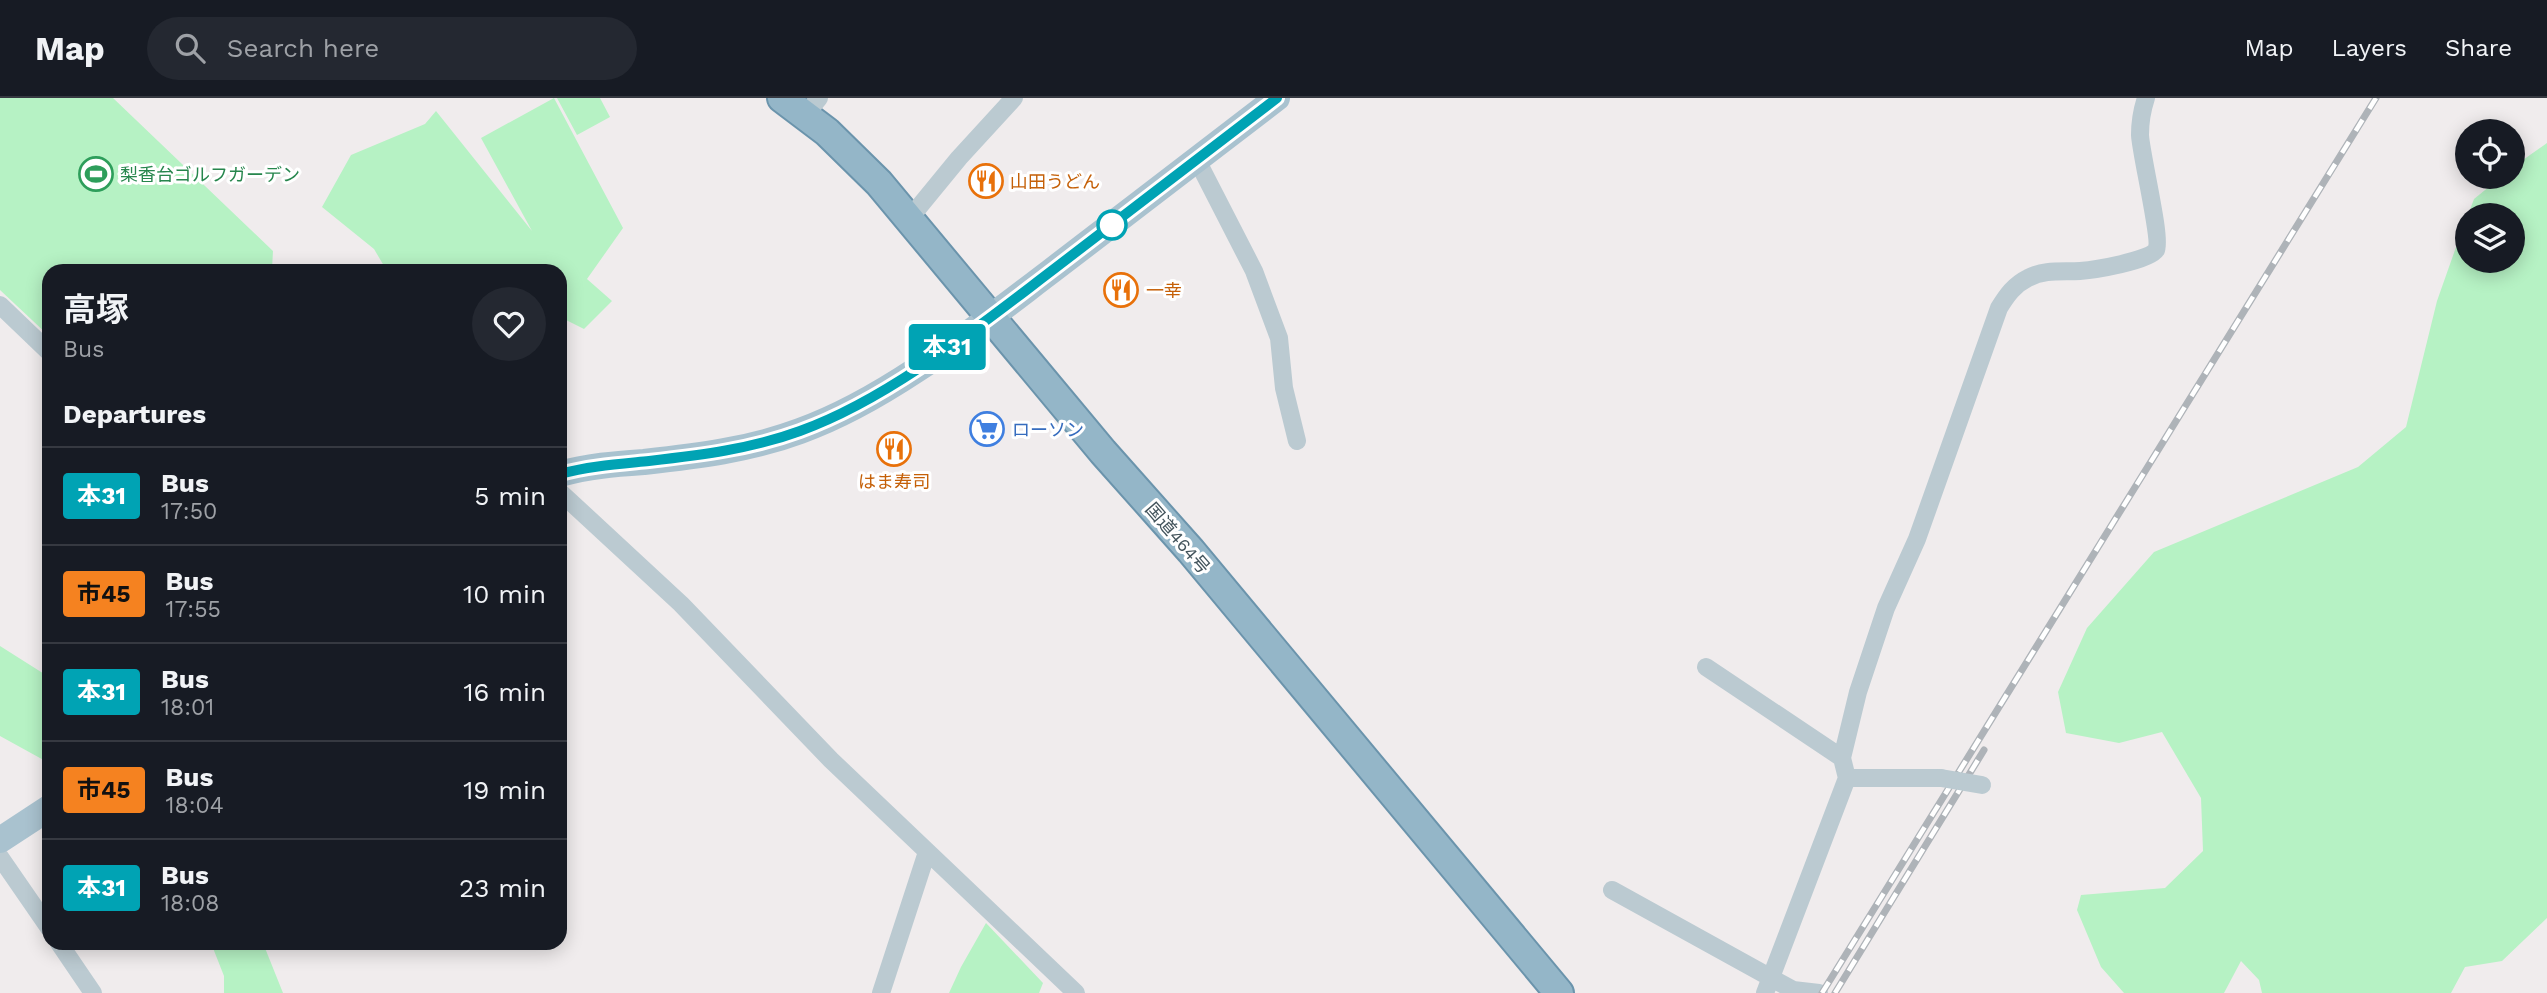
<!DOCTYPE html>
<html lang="en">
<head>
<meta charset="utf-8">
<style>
	:root { --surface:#171b24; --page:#242831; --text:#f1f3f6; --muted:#9ea1a6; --line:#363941 }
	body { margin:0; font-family:"Work Sans","Noto Sans JP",sans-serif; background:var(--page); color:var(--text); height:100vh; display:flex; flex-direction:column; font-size:26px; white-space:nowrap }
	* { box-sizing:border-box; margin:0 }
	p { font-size:23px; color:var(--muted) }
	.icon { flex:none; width:38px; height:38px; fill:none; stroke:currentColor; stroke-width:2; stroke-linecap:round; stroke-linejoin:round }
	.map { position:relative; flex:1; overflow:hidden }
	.sheet { position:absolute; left:42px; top:166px; width:525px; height:686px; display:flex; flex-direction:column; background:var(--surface); border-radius:21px; box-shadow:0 4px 18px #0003 }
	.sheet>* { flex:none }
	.badge { padding:0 14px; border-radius:5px; font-size:24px; line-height:46px }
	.controls { position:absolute; left:2455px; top:21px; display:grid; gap:14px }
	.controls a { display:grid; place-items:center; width:70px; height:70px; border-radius:50%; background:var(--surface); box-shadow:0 4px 18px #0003; font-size:35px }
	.map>.badge { position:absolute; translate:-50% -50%; box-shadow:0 0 0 4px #fff }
	h2 { padding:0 21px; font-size:26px; line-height:63px }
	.round { display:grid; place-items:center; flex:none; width:74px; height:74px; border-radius:37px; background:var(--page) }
	.overview { display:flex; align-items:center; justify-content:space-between; height:119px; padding:0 21px }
	h1 { font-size:33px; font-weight:700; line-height:52px }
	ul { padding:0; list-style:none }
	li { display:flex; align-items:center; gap:21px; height:98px; padding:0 21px; border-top:2px solid var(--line) }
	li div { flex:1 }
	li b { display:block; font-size:26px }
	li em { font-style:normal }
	li .badge { min-width:77px; font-weight:700; text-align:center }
	header { display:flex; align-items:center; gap:42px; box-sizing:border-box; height:98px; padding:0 35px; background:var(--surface); border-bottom:2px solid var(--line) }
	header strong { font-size:33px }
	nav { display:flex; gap:38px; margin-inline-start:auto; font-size:24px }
	.search { width:490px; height:63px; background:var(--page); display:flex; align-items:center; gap:18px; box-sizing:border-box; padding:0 24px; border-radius:38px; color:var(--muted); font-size:26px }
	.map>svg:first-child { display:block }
	.green { fill:#b6f2c4 }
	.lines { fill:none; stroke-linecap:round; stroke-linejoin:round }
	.trunk-casing { stroke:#6b94ac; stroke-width:32 }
	.minor { stroke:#bbcad1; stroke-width:18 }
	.primary { stroke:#a9c2cf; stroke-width:26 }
	.trunk { stroke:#94b6c8; stroke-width:28 }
	.rail-casing { stroke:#aeb3b8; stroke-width:7 }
	.rail { stroke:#fff; stroke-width:4.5; stroke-dasharray:13; stroke-linecap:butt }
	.minor-bridge { stroke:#bbcad1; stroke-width:18 }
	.line-casing { stroke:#fff; stroke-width:16 }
	.line { stroke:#00a3b4; stroke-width:10 }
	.stop-dot { fill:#fff; stroke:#00a3b4; stroke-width:3.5 }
	.labels { text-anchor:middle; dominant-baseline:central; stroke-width:6; stroke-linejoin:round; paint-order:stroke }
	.leisure-label { font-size:18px; fill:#27864d; stroke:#fff; text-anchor:start }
	.food-label { font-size:18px; fill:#c56008; stroke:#fff; text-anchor:start }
	.shop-label { font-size:18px; fill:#366cbe; stroke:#fff; text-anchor:start }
	.street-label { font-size:18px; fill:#43545c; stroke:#fff }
</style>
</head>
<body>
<header>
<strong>Map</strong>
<div class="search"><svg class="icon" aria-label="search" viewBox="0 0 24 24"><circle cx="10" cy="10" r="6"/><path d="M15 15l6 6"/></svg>Search here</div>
<nav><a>Map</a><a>Layers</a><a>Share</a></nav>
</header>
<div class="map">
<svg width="2547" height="895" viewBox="0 0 2547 895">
	<rect width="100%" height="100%" fill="#f0eced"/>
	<!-- green -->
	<path class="green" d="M0 0H113L273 153 272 171 269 173H49V238L0 192Z
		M554 0 623 130 587 181 612 203 584 231 560 219V173H387L374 151 322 109 351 57 425 26 436 13 532 133 481 40Z
		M557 0H600L610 19 577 37Z
		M2547 45V820L2502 863 2465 869 2451 895H2262L2259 882 2241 863 2224 895H2124L2101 869 2077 812 2081 797 2165 790 2203 753 2201 700 2162 634 2119 645 2066 635 2058 594 2087 530 2154 454 2358 369 2406 329 2437 203 2467 118 2468 163H2513V117H2468L2474 101 2501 79H2513V69Z
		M0 548 49 579V665L0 638Z
		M986 825 1043 885 1039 895H949L961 869Z
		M211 845H263L283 895H224V878Z"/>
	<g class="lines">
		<!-- trunk casing -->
		<g class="trunk-casing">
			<path id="trunk" d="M782 0 827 34 879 85 1103 354 1191 453 1559 895"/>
		</g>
		<!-- minor -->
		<path class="minor" d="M805 17 819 0
			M1197 62 1254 173 1279 240 1284 290 1297 343
			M909 121 959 60 1014 0
			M0 207 49 254
			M560 394 681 506 831 662 1076 895
			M1706 569 1842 660
			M1847 680 1842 660 1858 594 1886 510 1917 441 1999 210C2007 197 2014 187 2028 180 2045 171 2062 174 2080 173 2094 172 2149 163 2156 152 2162 142 2141 57 2140 37 2140 24 2142 12 2146 0
			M0 759 49 830
			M1612 792 1793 892 1819 895
			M59 845 93 895
			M881 895 927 754
			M1765 895 1847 680H1941"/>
		<!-- primary -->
		<path class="primary" d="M560 376C588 368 615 366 644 364 697 358 749 352 800 333 887 302 976 230 1050 174 1125 116 1202 58 1277 0
			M0 742 49 710"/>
		<!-- trunk -->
		<use href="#trunk" class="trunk"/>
		<!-- rail casing -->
		<g class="rail-casing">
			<path id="rail" d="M1822 895 2376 0
				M1835 895 1984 652"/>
		</g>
		<!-- rail -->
		<use href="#rail" class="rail"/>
		<!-- minor-bridge -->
		<path class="minor-bridge" d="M1941 680 1982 687"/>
	</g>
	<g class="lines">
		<!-- line casing -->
		<g class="line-casing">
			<path id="line" d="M560 376C589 368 619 366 649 363 701 357 751 351 800 333 889 301 979 228 1054 171 1128 114 1203 57 1277 0"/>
		</g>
		<!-- line -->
		<use href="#line" class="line"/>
	</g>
	<!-- icons -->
	<defs>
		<g id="stadium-ring" transform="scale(1.75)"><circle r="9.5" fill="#fff" stroke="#2e9e5b" stroke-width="1.5"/><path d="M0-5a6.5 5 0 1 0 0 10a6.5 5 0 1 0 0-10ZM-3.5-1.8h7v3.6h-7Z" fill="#2e9e5b"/></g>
		<g id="restaurant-ring" transform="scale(1.75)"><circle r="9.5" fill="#fff" stroke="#e8710a" stroke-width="1.5"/><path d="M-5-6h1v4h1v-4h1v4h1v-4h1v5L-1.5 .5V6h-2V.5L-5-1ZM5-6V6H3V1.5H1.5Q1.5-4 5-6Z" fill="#e8710a"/></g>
		<g id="supermarket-ring" transform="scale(1.75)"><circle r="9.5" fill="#fff" stroke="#3f7fe0" stroke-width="1.5"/><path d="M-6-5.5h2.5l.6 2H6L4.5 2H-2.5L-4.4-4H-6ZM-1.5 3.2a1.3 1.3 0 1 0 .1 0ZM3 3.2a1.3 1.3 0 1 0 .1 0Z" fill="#3f7fe0"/></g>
	</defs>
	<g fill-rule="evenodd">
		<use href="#stadium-ring" x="96" y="76"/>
		<use href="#restaurant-ring" x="986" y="83"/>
		<use href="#restaurant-ring" x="1121" y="192"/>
		<use href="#supermarket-ring" x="987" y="331"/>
		<use href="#restaurant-ring" x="894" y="351"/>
	</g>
	<!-- markers -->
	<circle class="stop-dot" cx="1112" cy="127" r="14"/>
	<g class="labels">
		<!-- leisure labels -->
		<g class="leisure-label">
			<text x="120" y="76">梨香台ゴルフガーデン</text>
		</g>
		<!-- food labels -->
		<g class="food-label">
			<text x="1010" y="83">山田うどん</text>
			<text x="1146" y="192">一幸</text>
			<text x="894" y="383" text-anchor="middle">はま寿司</text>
		</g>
		<!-- shop labels -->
		<g class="shop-label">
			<text x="1012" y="331">ローソン</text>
		</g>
		<!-- street labels -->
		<g class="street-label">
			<text transform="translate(1178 440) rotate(49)">国道464号</text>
		</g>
	</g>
</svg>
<div class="controls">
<a><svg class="icon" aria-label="locate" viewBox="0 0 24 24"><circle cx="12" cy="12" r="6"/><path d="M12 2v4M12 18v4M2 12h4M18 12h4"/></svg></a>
<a><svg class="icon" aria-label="layers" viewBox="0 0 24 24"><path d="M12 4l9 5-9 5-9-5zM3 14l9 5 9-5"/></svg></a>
</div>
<b class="badge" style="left:947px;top:249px;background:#00a3b4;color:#fff">本31</b>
<section class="sheet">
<div class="overview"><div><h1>高塚</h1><p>Bus</p></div><a class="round"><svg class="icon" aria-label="heart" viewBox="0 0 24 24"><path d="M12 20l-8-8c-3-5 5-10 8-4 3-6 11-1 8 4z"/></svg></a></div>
<h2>Departures</h2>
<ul>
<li><span class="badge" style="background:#00a3b4;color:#fff">本31</span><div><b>Bus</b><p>17:50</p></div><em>5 min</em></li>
<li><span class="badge" style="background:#f58220;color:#111">市45</span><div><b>Bus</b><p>17:55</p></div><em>10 min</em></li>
<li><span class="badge" style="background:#00a3b4;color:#fff">本31</span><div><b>Bus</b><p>18:01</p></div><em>16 min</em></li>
<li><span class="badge" style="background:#f58220;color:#111">市45</span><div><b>Bus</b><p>18:04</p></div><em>19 min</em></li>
<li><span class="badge" style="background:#00a3b4;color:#fff">本31</span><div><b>Bus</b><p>18:08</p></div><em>23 min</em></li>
</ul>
</section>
</div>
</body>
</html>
